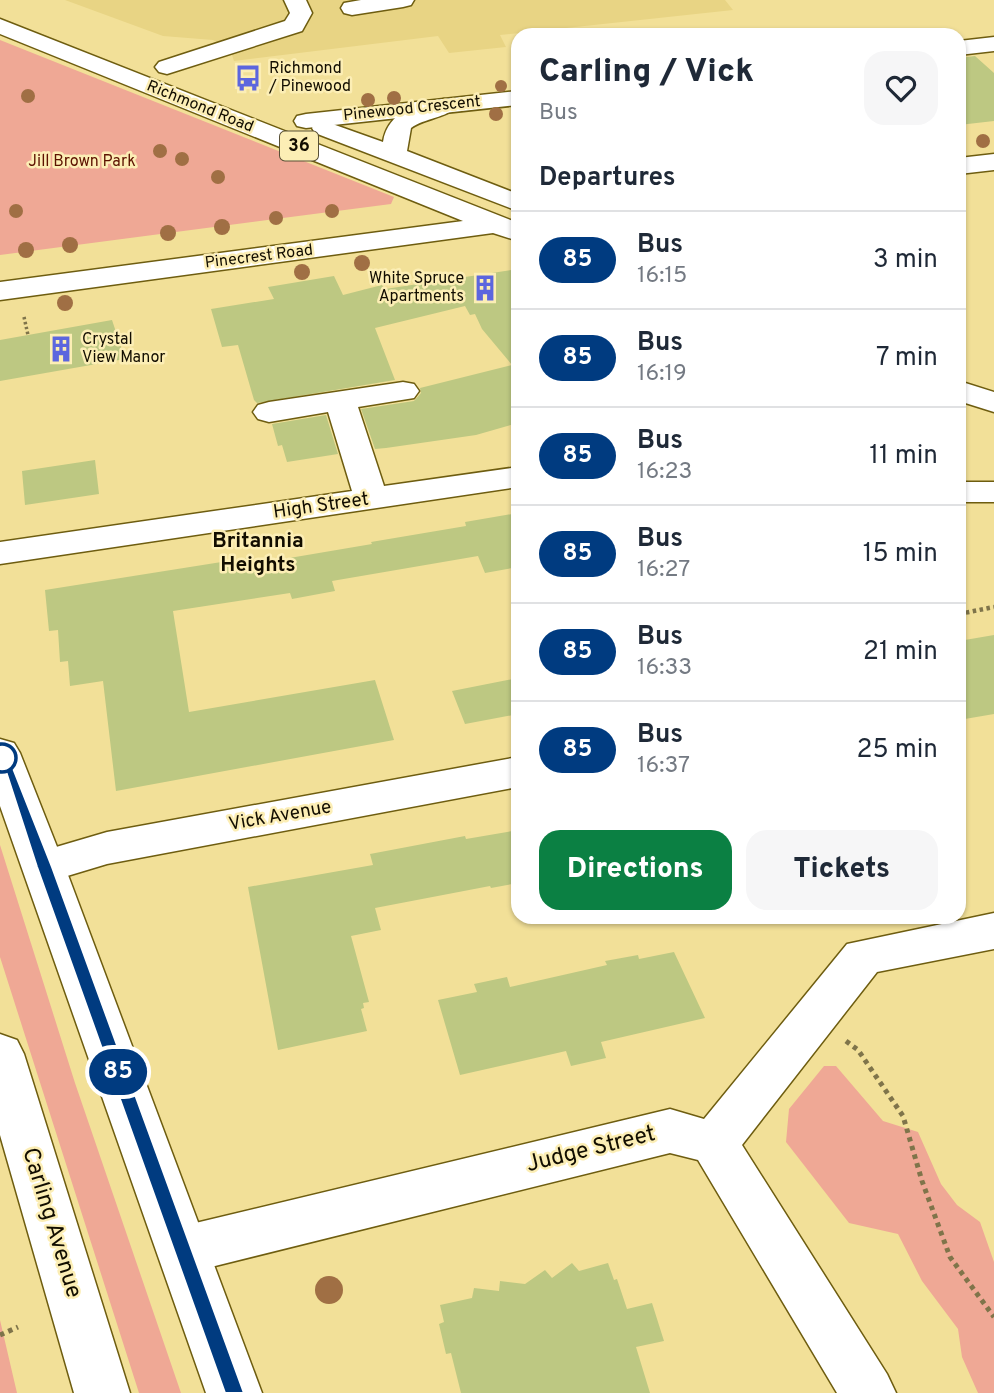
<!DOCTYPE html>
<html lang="en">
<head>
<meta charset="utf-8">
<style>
	:root { --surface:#fff; --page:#f6f6f7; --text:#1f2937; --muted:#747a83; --line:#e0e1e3; --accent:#0b8043 }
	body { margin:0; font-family:Overpass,sans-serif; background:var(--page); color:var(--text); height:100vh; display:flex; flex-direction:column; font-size:26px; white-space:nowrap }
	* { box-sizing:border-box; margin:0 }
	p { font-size:23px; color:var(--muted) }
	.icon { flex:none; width:38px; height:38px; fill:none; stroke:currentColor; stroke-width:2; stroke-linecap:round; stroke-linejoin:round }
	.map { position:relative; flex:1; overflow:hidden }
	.details { position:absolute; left:511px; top:28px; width:455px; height:896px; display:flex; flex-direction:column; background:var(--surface); border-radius:21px; box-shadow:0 2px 5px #0004 }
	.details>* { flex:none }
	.badge { padding:0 14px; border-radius:23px; font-size:24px; line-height:46px }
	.map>.badge { position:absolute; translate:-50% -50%; box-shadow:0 0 0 4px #fff }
	h2 { padding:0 28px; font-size:26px; line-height:63px }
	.round { display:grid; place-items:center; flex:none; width:74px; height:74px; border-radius:21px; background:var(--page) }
	.summary { display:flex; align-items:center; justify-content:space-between; height:119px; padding:0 28px }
	h1 { font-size:33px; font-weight:800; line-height:52px }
	.action { display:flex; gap:14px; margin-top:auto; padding:14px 28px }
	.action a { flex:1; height:80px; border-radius:21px; background:var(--accent); color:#fff; font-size:28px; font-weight:800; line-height:80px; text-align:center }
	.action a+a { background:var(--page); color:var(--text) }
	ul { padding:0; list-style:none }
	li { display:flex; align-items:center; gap:21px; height:98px; padding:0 28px; border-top:2px solid var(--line) }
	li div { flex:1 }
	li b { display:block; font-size:26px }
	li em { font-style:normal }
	li .badge { min-width:77px; font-weight:700; text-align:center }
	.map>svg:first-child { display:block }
	.built { fill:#e8d484 }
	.green { fill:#efa895 }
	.building { fill:#bdc882 }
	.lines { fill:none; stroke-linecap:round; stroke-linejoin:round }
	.minor-casing { stroke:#6e5d10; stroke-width:3 }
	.major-casing { stroke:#6e5d10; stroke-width:3 }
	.path-far2 { stroke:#7f744a; stroke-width:3.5; stroke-dasharray:2.5 2.5; stroke-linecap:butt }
	.path-far1 { stroke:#7f744a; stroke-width:4.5; stroke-dasharray:3.5 3.5; stroke-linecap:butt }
	.path { stroke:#7f744a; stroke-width:5; stroke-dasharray:4.5 4.5; stroke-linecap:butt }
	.minor { fill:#fff; fill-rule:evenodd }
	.major { fill:#fff; fill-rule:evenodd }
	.tree { fill:#a06f44 }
	.line { fill:#003b80; stroke:#fff; stroke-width:2 }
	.stop-dot { fill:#fff; stroke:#003b80; stroke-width:3.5 }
	.labels { text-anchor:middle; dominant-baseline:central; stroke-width:5; stroke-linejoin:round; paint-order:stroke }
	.far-poi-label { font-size:16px; fill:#120d00; stroke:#fceeb5; text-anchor:start }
	.far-street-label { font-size:16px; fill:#120d00; stroke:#fceeb5 }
	.far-park-label { font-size:16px; fill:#5d1200; stroke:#fceeb5 }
	.shield { fill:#fceeb5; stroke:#585036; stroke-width:2 }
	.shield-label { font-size:18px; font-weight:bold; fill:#120d00 }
	.street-label { font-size:19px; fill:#120d00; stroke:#fceeb5 }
	.neighbourhood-label { font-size:21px; font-weight:bold; fill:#120d00; stroke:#fceeb5 }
	.near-street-label { font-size:23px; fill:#120d00; stroke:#fceeb5 }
</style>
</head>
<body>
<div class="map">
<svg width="994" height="1393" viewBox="0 0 994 1393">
	<rect width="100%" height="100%" fill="#f2e098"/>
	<!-- built -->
	<path class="built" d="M65 0H725L733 10 500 35 506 47 449 53 438 36 234 61 230 49 213 40 163 36Z"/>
	<!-- green -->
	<path class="green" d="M0 40 394 197 391 204 0 255Z
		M0 845 75 1083 181 1393H139L0 957Z
		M824 1066H836L883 1121 918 1132 941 1184 957 1205 980 1222 994 1262V1393H978L962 1357 958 1329 922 1281 898 1234 849 1223 786 1142 789 1109Z
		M0 1320 17 1393H0Z"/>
	<!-- building -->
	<path class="building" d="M975 56 994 73V121L959 125V58Z
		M518 269V423L476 435 386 448 375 449 361 409 414 401 421 393 420 388 512 365 482 329 475 314 470 315 465 306 375 328 395 380 257 403 254 400 238 345 222 347 211 309 274 299 268 287 334 276 343 295 382 285 385 289Z
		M112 320 125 359 0 381V340Z
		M326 415 338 454 287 462 282 445 278 446 272 424Z
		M95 460 99 494 25 505 22 471Z
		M518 513V567L485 573 478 556 332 581 335 591 292 599 290 593 173 611 189 712 375 680 394 740 116 791 103 681 70 686 68 661 60 662 58 630 49 631 45 590 253 557 254 564 372 544 371 542 466 526 465 522Z
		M994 635V714L959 720V641Z
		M518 678V714L465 724 452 691Z
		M518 830V883L491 888 490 886 375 908 381 930 351 936 369 1002 363 1003 364 1008 361 1009 367 1031 278 1050 248 887 373 865 370 854 465 836 466 839Z
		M674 952 705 1018 601 1042 606 1058 571 1066 566 1051 460 1075 438 1000 477 992 474 984 507 977 510 987 607 965 605 961 638 955 639 959Z
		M572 1263 579 1271 608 1263 614 1280 617 1279 627 1309 652 1303 664 1341 636 1347 650 1393H461L451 1353 446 1354 439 1324 444 1322 440 1305 472 1298 474 1288 499 1291 500 1281 525 1284 545 1270 552 1278Z"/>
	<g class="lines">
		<!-- minor casing -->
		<g class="minor-casing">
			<path id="minor" d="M284 0H306L312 13 302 31 167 74 159 72 155 67 159 62 285 21 290 13Z
				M361 0H414L411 5 403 7 352 15 344 13 341 8 344 3Z
				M994 37V51L959 55V41Z
				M518 91V105L306 128 297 126 294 121 297 116 306 114Z
				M403 382 414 384 419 391 414 398 358 407 384 486 518 467V487L0 564V542L352 491 328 412 269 422 258 419 253 412 258 405 269 402Z
				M959 482H994V502H959Z
				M518 757V787L107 864 44 883 29 879 23 867 29 855 107 832Z
				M994 913V949L877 972 742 1145 887 1374 896 1393H837L698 1160 670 1153 183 1274 165 1267 157 1250 165 1233 183 1226 670 1109 704 1119 847 944Z"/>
		</g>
		<!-- major casing -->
		<g class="major-casing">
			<path id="major" d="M0 19 518 223V241L493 233 0 300V282L463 221 0 34Z
				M444 99 453 101 456 106C448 118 424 118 411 128L407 151 518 194V211L315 133 312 128 315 123 324 121 383 142C388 110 418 105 444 99Z
				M994 154V170L959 174V158Z
				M959 381 994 392V412L959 401Z
				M0 739 14 743 20 753 65 867 262 1393H206L0 806Z
				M0 1034 17 1040 24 1054 130 1393H74L0 1135Z"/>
		</g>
		<!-- path-far2 -->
		<path class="path-far2" d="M24 317 28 335"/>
		<!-- path-far1 -->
		<path class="path-far1" d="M959 614 994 607"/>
		<!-- path -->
		<path class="path" d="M846 1041 858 1050 903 1116 922 1181 950 1257 994 1317
			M0 1335 18 1327"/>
		<!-- minor -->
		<use href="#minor" class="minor"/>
		<!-- major -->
		<use href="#major" class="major"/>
	</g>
	<!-- trees -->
	<g class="tree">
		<circle cx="501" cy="86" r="6"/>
		<circle cx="28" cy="96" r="7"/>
		<circle cx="394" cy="98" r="7"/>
		<circle cx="368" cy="100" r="7"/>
		<circle cx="496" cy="114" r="7"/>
		<circle cx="983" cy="141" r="7"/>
		<circle cx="160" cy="151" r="7"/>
		<circle cx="182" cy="159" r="7"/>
		<circle cx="218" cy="177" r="7"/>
		<circle cx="16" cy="211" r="7"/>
		<circle cx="332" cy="211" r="7"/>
		<circle cx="276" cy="218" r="7"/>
		<circle cx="222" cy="227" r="8"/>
		<circle cx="168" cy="233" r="8"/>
		<circle cx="70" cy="245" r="8"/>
		<circle cx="26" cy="250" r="8"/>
		<circle cx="362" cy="263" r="8"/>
		<circle cx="302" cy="272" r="8"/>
		<circle cx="65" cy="303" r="8"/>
		<circle cx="329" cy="1290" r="14"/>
	</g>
	<!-- line -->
	<path class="line" d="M0 748 7 753 52 867 244 1393H225L37 867 0 753Z"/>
	<!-- icons -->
	<defs>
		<g id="bus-bare" transform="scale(2.1)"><path d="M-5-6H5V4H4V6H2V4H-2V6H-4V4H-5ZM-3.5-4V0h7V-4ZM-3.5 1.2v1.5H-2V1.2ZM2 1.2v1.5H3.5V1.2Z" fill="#5c66de" stroke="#fceeb5" stroke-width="2.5" paint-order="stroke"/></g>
		<g id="building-bare" transform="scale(2.1)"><path d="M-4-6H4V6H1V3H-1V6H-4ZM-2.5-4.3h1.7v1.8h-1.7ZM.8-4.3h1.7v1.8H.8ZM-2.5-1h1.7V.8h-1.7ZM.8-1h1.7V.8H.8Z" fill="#5c66de" stroke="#fceeb5" stroke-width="2.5" paint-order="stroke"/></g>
	</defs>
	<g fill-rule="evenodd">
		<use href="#bus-bare" x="248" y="78"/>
		<use href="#building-bare" x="485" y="288"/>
		<use href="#building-bare" x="61" y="349"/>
	</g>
	<!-- markers -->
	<circle class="stop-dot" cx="2" cy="758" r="14"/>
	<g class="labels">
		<!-- far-poi labels -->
		<g class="far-poi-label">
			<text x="269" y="69">Richmond<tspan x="269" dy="18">/ Pinewood</tspan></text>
			<text x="464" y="279" text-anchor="end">White Spruce<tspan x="464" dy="18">Apartments</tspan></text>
			<text x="82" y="340">Crystal<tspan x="82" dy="18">View Manor</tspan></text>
		</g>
		<!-- far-street labels -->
		<g class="far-street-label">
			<text transform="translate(200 107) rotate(22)">Richmond Road</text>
			<text transform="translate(412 109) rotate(-6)">Pinewood Crescent</text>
			<text transform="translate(259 257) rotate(-7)">Pinecrest Road</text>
		</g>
		<!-- far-park labels -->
		<g class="far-park-label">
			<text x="82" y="162">Jill Brown Park</text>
		</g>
		<!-- shield labels -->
		<rect class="shield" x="280" y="131.5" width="38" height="29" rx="5"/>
		<g class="shield-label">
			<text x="299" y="146">36</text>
		</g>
		<!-- street labels -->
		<g class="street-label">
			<text transform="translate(321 506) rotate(-8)">High Street</text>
			<text transform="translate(280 816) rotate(-10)">Vick Avenue</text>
		</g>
		<!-- neighbourhood labels -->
		<g class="neighbourhood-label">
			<text x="258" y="541">Britannia<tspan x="258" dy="24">Heights</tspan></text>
		</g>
		<!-- near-street labels -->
		<g class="near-street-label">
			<text transform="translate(591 1150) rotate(-14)">Judge Street</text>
			<text transform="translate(51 1223) rotate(73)">Carling Avenue</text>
		</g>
	</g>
</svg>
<b class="badge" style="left:118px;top:1072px;background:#003b80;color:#fff">85</b>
<section class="details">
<div class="summary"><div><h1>Carling / Vick</h1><p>Bus</p></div><a class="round"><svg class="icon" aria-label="heart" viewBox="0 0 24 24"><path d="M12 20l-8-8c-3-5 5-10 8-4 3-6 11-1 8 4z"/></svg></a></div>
<h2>Departures</h2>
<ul>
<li><span class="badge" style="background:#003b80;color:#fff">85</span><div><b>Bus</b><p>16:15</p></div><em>3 min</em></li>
<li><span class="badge" style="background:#003b80;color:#fff">85</span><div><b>Bus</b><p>16:19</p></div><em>7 min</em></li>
<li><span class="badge" style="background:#003b80;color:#fff">85</span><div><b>Bus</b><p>16:23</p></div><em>11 min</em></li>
<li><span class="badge" style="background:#003b80;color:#fff">85</span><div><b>Bus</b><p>16:27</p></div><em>15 min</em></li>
<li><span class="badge" style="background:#003b80;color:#fff">85</span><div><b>Bus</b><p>16:33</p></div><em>21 min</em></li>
<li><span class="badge" style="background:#003b80;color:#fff">85</span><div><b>Bus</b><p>16:37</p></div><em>25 min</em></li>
</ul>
<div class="action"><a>Directions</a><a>Tickets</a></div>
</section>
</div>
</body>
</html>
